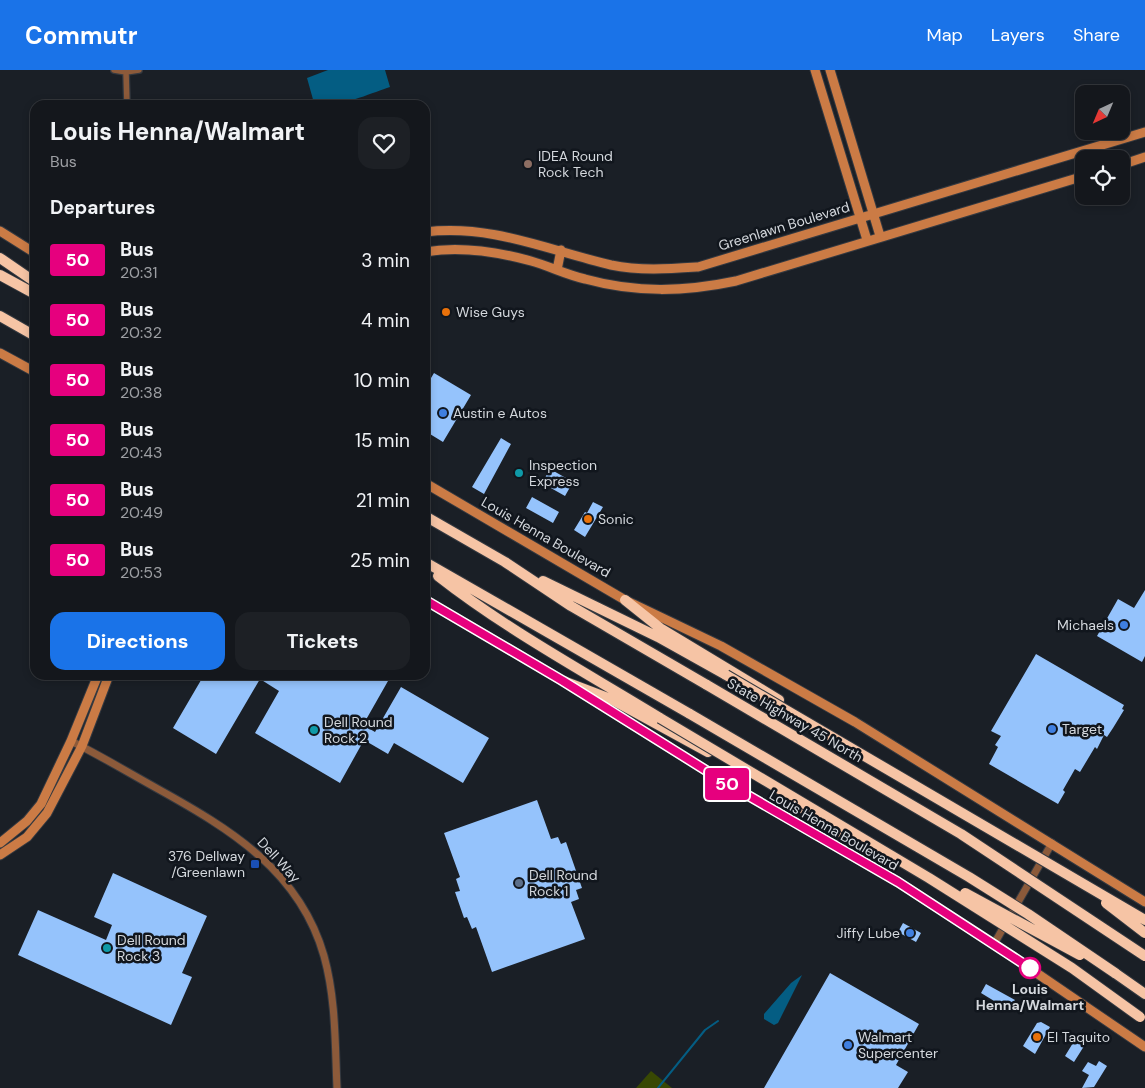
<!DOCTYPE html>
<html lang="en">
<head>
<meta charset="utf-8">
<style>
	:root { --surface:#14171c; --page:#1d2025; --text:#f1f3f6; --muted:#9d9fa3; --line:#33363b; --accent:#1a73e8 }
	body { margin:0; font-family:"DM Sans",sans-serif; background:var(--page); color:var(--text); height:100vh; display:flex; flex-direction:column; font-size:19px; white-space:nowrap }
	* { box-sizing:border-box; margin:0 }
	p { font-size:16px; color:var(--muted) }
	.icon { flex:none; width:28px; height:28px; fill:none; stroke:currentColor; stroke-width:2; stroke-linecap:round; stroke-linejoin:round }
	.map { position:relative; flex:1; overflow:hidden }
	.sheet { position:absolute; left:30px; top:30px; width:400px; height:580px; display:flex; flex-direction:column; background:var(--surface); border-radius:15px; box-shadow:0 2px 8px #0003,0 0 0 1px var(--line) }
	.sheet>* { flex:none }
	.badge { padding:0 10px; border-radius:4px; font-size:18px; line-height:32px }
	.needle { width:32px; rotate:224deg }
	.tools { position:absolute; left:1075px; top:15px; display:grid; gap:10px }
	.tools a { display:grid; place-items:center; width:55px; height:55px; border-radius:10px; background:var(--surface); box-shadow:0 2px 8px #0003,0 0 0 1px var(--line); font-size:25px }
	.map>.badge { position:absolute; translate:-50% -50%; box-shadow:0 0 0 2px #fff }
	h2 { padding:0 20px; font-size:19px; line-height:45px }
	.round { display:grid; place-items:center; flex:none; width:52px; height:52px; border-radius:15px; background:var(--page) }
	.head { display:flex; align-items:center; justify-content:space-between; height:85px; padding:0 20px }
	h1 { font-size:24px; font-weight:800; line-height:38px }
	.button { display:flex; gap:10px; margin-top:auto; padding:10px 20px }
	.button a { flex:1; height:58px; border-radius:15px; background:var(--accent); color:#fff; font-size:20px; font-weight:800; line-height:58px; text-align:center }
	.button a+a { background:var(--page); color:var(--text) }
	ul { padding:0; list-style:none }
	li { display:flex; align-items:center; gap:15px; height:60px; padding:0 20px }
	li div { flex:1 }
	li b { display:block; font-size:19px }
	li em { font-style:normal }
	li .badge { min-width:55px; font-weight:700; text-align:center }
	header { display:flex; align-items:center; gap:30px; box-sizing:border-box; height:70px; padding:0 25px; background:var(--accent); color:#fff }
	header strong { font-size:24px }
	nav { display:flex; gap:28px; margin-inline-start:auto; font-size:18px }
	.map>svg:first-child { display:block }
	.green { fill:#384803 }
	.water { fill:#045d83 }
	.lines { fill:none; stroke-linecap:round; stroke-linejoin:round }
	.stream { stroke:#045d83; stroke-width:2 }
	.building { fill:#95c3fc }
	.minor-casing { stroke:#343940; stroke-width:8 }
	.tertiary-casing { stroke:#343940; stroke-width:9 }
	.secondary-casing { stroke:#343940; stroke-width:11 }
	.motorway-casing { stroke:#343940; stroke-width:12 }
	.minor { stroke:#8c5a3a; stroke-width:5.5 }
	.tertiary { stroke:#8c5a3a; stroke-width:7 }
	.secondary { stroke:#cb7b45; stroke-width:9 }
	.motorway { stroke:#f6c4a5; stroke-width:10 }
	.motorway-bridge-casing { stroke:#343940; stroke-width:12; stroke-linecap:butt }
	.motorway-bridge { stroke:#f6c4a5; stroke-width:10 }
	.line-casing { stroke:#fff; stroke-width:11 }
	.line { stroke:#e6007e; stroke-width:8 }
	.education-dot { fill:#8d6e63; stroke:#11161d; stroke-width:2 }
	.food-dot { fill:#e8710a; stroke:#11161d; stroke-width:2 }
	.shop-dot { fill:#3f7fe0; stroke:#11161d; stroke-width:2 }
	.culture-dot { fill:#0f9aa8; stroke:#11161d; stroke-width:2 }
	.transit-dot { fill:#1a4fb4; stroke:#11161d; stroke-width:2 }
	.service-dot { fill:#5c6f8a; stroke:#11161d; stroke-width:2 }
	.stop-dot { fill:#fff; stroke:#e6007e; stroke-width:2.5 }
	.labels { text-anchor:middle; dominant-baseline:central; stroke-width:5; stroke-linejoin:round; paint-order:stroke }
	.poi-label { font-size:14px; fill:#d4d8dd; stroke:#11161d; text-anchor:start }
	.street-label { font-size:14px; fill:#d4d8dd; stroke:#11161d }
	.stop-label { font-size:14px; font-weight:bold; fill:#d4d8dd; stroke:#11161d }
</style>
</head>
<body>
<header>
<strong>Commutr</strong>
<nav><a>Map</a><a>Layers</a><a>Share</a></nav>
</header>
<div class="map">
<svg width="1145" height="1018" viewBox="0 0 1145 1018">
	<rect width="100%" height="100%" fill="#1a1f26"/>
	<!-- green -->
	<path class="green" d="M651 1001 672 1018H636Z"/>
	<!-- water -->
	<path class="water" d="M328 0H385L390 17C371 23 332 41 314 33L307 8Z
		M802 905 778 953 774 955 764 949V944L791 913Z"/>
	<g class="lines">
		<!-- stream -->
		<path class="stream" d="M658 1018 705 960 718 951"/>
	</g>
	<!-- building -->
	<path class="building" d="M434 303 471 325 443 372 425 361V318Z
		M501 368 511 374 484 424 472 417Z
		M550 399 573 412 565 426 542 413Z
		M532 427 559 442 553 453 526 438Z
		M593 432 603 437 585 467 574 460 585 442 587 443Z
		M1145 520V586L1142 592 1097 566 1118 529 1134 538Z
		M1036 584 1124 635 1122 639 1124 640 1113 658 1107 667 1104 665 1097 679 1095 677 1080 702 1075 699 1063 720 1065 722 1058 734 989 694 998 677 995 675 1001 666 991 661Z
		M204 605H379L388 611 363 655 375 662 401 617 489 668 463 713 394 673 388 684 364 670 340 713 255 663 279 621 260 609 216 684 173 658Z
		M537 730 551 769 558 767 561 774 566 772 582 818 576 820 579 829 571 832 585 869 492 902 476 857 472 859 467 847 464 848 455 822 460 821 456 809 460 807 444 763Z
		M113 803 207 846 182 903 192 907 171 955 18 885 38 840 106 870 112 855 94 847Z
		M903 853 921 863 916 872 898 862Z
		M830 903 919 954 896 995 908 1002 898 1018H764Z
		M986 914 1015 930 1009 940 981 923Z
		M1041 952 1050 957 1035 984 1023 976 1037 953Z
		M1076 968 1086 973 1074 992 1065 986Z
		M1099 991 1107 996 1094 1017 1082 1018 1089 1005 1082 1001 1088 992 1096 996Z"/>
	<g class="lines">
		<!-- minor casing -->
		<g class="minor-casing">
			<path id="minor" d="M114 0 126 2 139 0
				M126 2 127 35"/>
		</g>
		<!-- tertiary casing -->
		<g class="tertiary-casing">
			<path id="tertiary" d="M71 671C101 686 129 703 158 719 230 759 300 801 324 886 336 929 335 974 337 1018
				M994 874 1052 773"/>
		</g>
		<!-- secondary casing -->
		<g class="secondary-casing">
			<path id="secondary" d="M815 0 867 170
				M830 0 880 166
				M1121 95 1145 87
				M0 161 35 183
				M425 162C492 154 547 180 611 195 640 201 668 199 698 197L1145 62
				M425 182C459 176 498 182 531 191 549 196 567 205 585 209 636 223 684 222 736 211L1084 106
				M557 200 561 180
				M0 283 35 302
				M425 413 625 530 721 576 855 652 1145 832
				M425 530 563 611 723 711 898 812 994 874 1145 977
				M0 773 27 751 41 734 71 671 98 605
				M0 785 27 767 47 743 82 676 109 605"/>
		</g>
		<!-- motorway casing -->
		<g class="motorway-casing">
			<path id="motorway" d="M0 188 35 212
				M0 205 35 224
				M0 246 35 266
				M425 446 505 492 571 536 707 615
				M425 492 690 644
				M438 506C507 560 585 602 660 648
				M543 511 658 567 726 605
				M625 530 660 558 779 630
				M563 611 613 630 708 682
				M786 728 864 777
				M1115 903 1145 924"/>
		</g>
		<!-- minor -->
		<use href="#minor" class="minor"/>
		<!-- tertiary -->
		<use href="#tertiary" class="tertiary"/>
		<!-- secondary -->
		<use href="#secondary" class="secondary"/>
		<!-- motorway -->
		<use href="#motorway" class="motorway"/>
		<!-- motorway-bridge casing -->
		<g class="motorway-bridge-casing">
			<path id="motorway-bridge" d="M726 605 1145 850
				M707 615 961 764 1145 886
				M690 644 969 807 1028 844 1115 903
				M660 648 929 808 1072 898 1140 947
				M965 823 1080 885
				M1106 833 1145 863"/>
		</g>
		<!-- motorway-bridge -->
		<use href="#motorway-bridge" class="motorway-bridge"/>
	</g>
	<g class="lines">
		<!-- line casing -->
		<g class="line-casing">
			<path id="line" d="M425 530 563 611 723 711 898 812 1030 898"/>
		</g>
		<!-- line -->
		<use href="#line" class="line"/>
	</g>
	<!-- markers -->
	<circle class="education-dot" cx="528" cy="94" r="5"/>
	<g class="food-dot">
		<circle cx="446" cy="242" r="5"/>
		<circle cx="588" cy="449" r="5"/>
		<circle cx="1037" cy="967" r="5"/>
	</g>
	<g class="shop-dot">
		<circle cx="443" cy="343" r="5"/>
		<circle cx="1124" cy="555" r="5"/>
		<circle cx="1052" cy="659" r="5"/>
		<circle cx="910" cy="863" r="5"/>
		<circle cx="848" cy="975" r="5"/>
	</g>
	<g class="culture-dot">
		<circle cx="519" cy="403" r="5"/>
		<circle cx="314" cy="660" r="5"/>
		<circle cx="107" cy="878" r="5"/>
	</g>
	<rect class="transit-dot" x="250" y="789" width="10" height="10" rx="2.5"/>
	<circle class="service-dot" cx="519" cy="813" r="5"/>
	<circle class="stop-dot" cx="1030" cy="898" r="10"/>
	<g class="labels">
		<!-- poi labels -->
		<g class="poi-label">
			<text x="538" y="86">IDEA Round<tspan x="538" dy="16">Rock Tech</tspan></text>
			<text x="456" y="242">Wise Guys</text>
			<text x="453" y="343">Austin e Autos</text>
			<text x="529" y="395">Inspection<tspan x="529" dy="16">Express</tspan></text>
			<text x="598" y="449">Sonic</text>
			<text x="1114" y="555" text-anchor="end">Michaels</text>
			<text x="324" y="652">Dell Round<tspan x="324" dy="16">Rock 2</tspan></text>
			<text x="1062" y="659">Target</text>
			<text x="245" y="786" text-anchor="end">376 Dellway<tspan x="245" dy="16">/Greenlawn</tspan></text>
			<text x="529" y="805">Dell Round<tspan x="529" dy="16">Rock 1</tspan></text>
			<text x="900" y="863" text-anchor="end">Jiffy Lube</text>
			<text x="117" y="870">Dell Round<tspan x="117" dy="16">Rock 3</tspan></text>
			<text x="858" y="967">Walmart<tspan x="858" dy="16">Supercenter</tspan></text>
			<text x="1047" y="967">El Taquito</text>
		</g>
		<!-- street labels -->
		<g class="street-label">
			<text transform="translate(784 156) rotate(-17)">Greenlawn Boulevard</text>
			<text transform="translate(546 467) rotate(30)">Louis Henna Boulevard</text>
			<text transform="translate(795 650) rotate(30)">State Highway 45 North</text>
			<text transform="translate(834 760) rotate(30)">Louis Henna Boulevard</text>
			<text transform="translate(279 790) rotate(47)">Dell Way</text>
		</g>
		<!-- stop labels -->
		<g class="stop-label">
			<text x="1030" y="919">Louis<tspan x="1030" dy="16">Henna/Walmart</tspan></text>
		</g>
	</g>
</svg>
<div class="tools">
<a><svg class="needle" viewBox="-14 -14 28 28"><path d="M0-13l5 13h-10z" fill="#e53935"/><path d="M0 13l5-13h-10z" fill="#9d9fa3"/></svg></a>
<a><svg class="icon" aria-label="locate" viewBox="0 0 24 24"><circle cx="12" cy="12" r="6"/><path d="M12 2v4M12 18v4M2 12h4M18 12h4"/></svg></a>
</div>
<b class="badge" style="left:727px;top:714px;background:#e6007e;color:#fff">50</b>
<section class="sheet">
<div class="head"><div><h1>Louis Henna/Walmart</h1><p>Bus</p></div><a class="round"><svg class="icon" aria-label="heart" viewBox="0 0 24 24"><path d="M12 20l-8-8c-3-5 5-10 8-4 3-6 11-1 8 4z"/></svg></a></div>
<h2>Departures</h2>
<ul>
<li><span class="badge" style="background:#e6007e;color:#fff">50</span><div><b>Bus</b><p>20:31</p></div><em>3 min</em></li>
<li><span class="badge" style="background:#e6007e;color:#fff">50</span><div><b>Bus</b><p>20:32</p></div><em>4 min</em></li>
<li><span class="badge" style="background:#e6007e;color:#fff">50</span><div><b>Bus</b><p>20:38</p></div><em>10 min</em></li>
<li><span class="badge" style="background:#e6007e;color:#fff">50</span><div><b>Bus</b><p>20:43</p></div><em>15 min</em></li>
<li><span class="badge" style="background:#e6007e;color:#fff">50</span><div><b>Bus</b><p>20:49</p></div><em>21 min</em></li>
<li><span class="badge" style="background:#e6007e;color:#fff">50</span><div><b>Bus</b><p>20:53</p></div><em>25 min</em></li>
</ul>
<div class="button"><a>Directions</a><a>Tickets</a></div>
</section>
</div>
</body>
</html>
